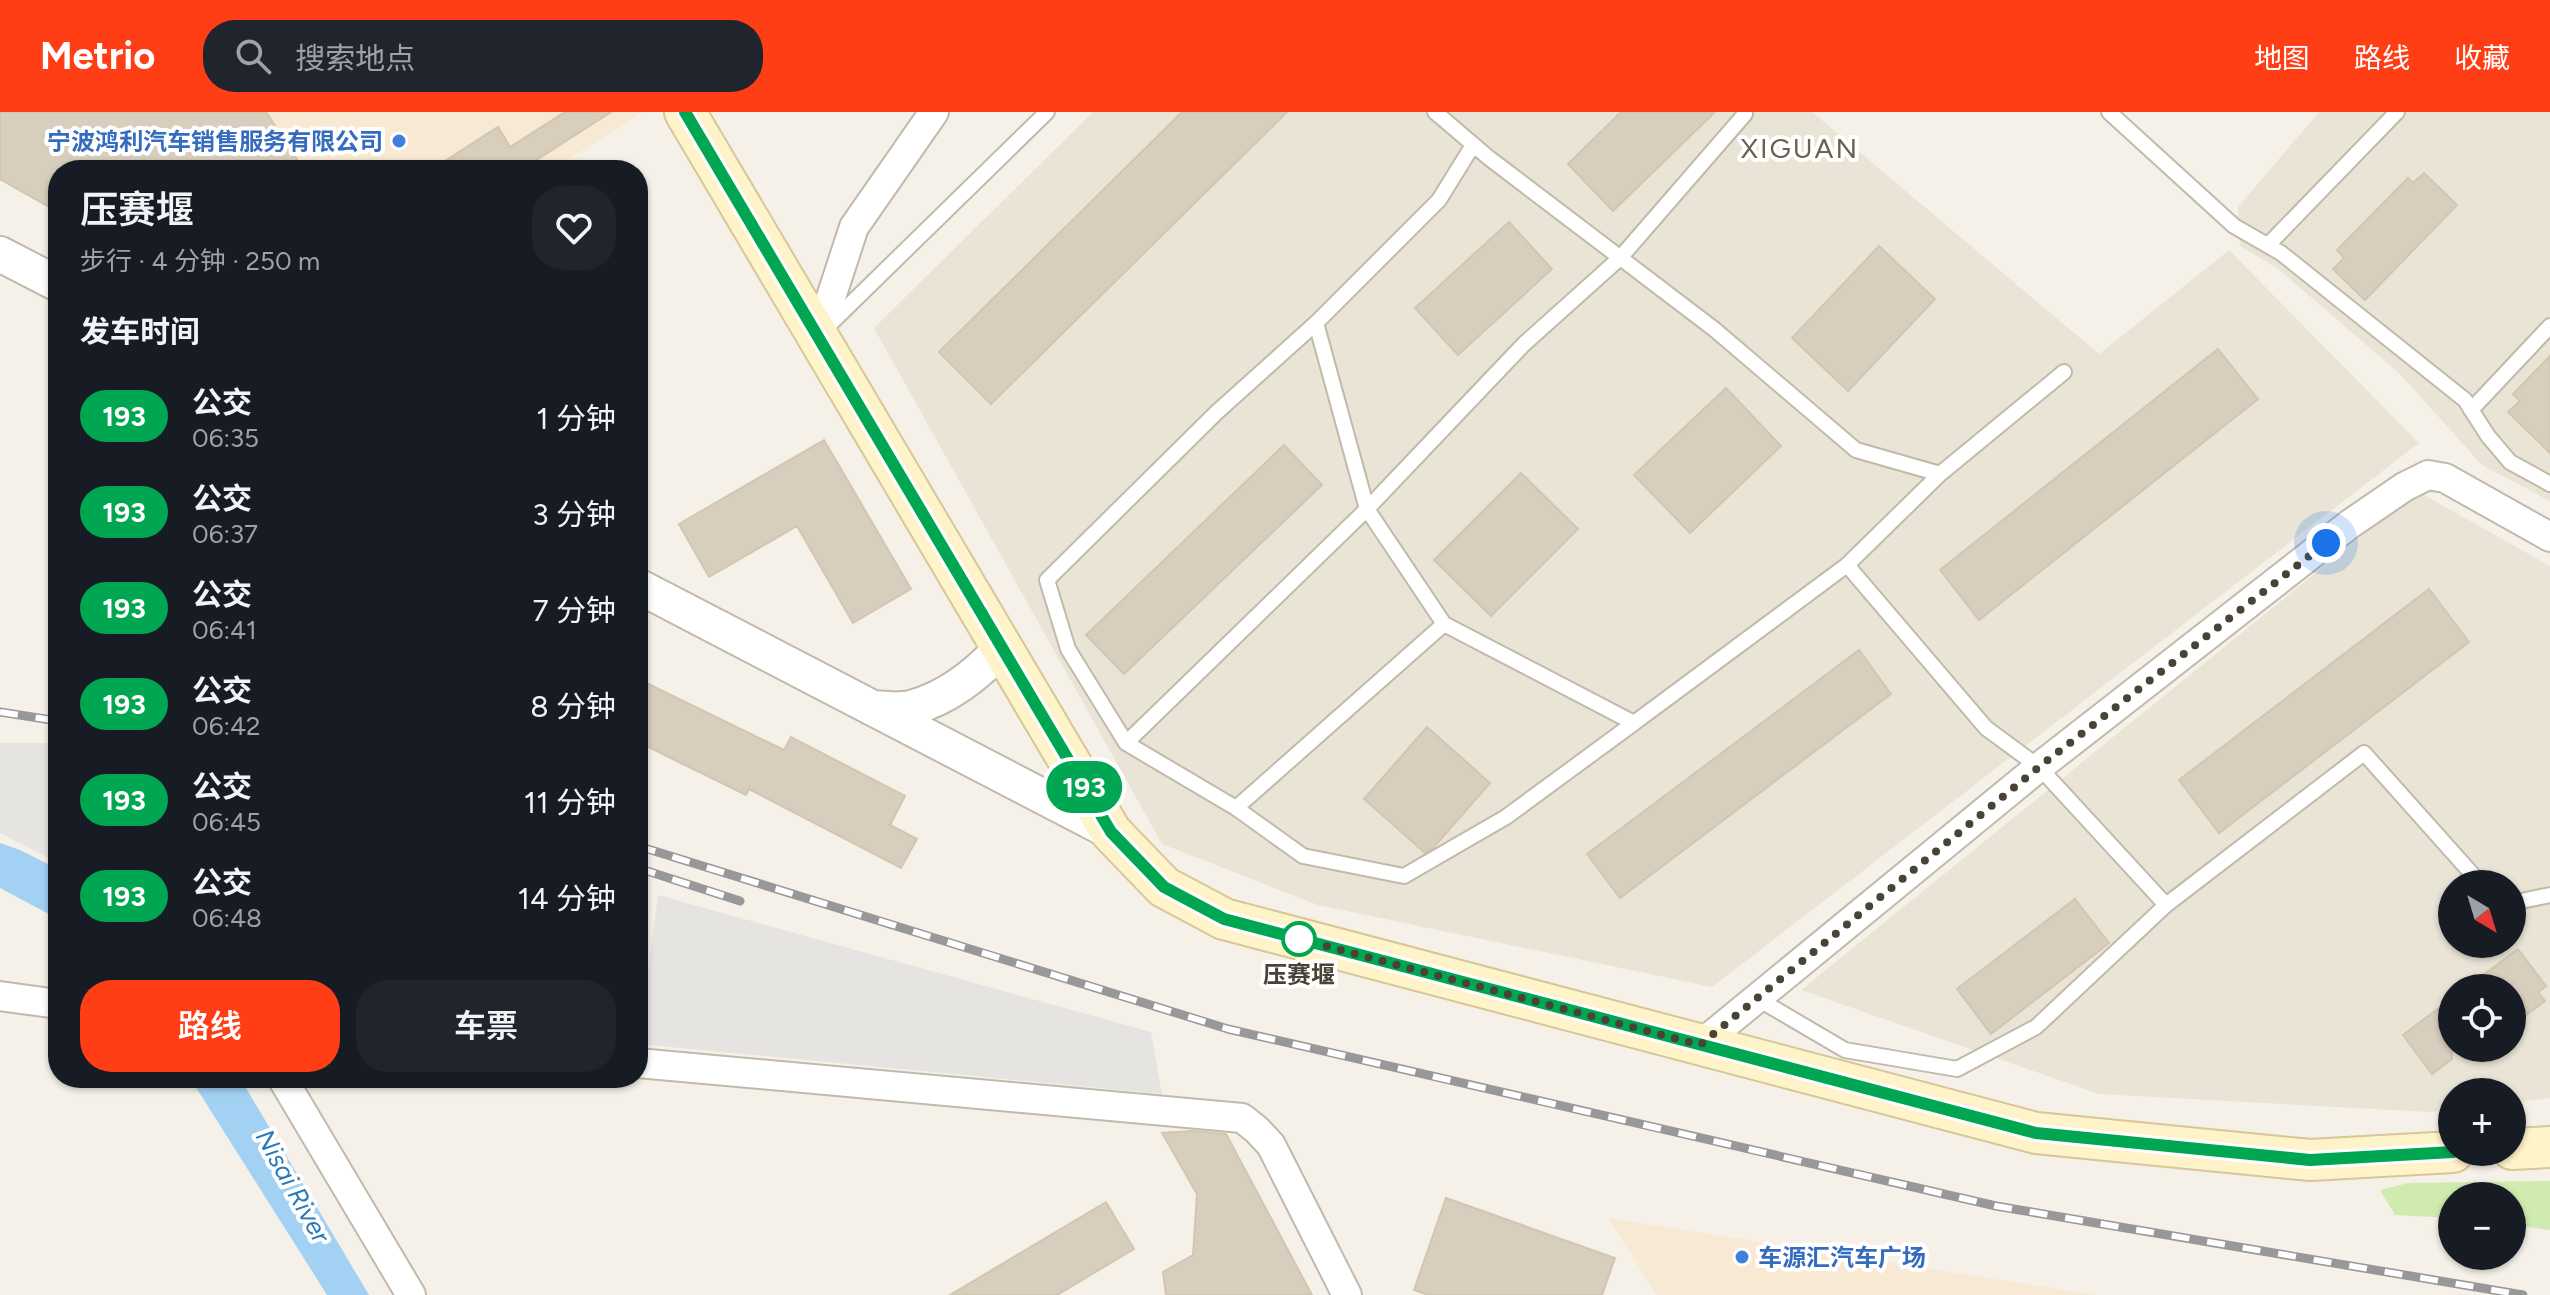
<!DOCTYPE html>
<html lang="zh">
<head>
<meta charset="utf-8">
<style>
	:root { --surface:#171b24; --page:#20242c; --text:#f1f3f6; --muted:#9ea1a6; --accent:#ff3e16 }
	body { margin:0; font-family:Figtree,"Noto Sans SC",sans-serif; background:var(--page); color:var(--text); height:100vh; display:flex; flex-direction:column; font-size:30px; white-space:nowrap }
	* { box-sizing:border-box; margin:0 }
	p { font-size:26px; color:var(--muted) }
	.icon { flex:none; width:44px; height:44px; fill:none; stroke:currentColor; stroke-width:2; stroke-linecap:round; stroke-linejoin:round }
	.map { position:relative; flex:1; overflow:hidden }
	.panel { position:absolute; left:48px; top:48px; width:600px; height:928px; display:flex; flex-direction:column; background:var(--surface); border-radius:32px; box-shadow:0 2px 6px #0004 }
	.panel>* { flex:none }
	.badge { padding:0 16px; border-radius:26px; font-size:28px; line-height:52px }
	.needle { width:52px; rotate:142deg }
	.controls { position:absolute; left:2438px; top:758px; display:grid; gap:16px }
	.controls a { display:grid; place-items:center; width:88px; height:88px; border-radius:50%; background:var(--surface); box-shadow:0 2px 6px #0004; font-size:40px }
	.you { position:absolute; width:40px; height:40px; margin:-20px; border:6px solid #fff; border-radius:50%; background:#1a73e8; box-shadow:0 0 0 12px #1a73e833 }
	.map>.badge { position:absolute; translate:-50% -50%; box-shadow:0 0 0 4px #fff }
	h2 { padding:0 32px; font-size:30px; line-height:72px }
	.round { display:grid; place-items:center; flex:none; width:84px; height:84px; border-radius:32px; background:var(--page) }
	.overview { display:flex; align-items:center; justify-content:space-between; height:136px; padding:0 32px }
	h1 { font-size:38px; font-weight:600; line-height:60px }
	.action { display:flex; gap:16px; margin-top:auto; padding:16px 32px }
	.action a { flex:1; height:92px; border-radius:32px; background:var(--accent); color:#fff; font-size:32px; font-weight:600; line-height:92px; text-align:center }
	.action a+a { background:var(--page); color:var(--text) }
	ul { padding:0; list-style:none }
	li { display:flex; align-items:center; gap:24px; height:96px; padding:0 32px }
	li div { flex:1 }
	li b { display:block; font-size:30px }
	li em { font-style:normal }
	li .badge { min-width:88px; font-weight:700; text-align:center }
	header { display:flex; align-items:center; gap:48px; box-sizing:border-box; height:112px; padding:0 40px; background:var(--accent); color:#fff }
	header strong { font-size:38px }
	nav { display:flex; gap:44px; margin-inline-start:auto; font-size:28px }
	.search { width:560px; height:72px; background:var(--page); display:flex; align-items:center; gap:20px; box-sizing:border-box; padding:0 28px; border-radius:32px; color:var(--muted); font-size:30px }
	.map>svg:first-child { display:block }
	.residential { fill:#e9e4d6; fill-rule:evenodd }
	.commercial { fill:#f7e9d3 }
	.green { fill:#cfebb0 }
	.parking { fill:#e6e4e0 }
	.water { fill:#a3d1f4 }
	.building { fill:#d7cebd; stroke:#d2c6b0; stroke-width:2 }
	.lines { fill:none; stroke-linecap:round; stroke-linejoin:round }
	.service-casing { stroke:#c1baab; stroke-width:18 }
	.minor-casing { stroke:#c1baab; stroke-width:32 }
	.tertiary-casing { stroke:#c1baab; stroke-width:38 }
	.secondary-casing { stroke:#d7c797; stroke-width:44 }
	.service { stroke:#fff; stroke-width:14 }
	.minor { stroke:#fff; stroke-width:28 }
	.tertiary { stroke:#fff; stroke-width:34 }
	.secondary { stroke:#fff3c9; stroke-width:40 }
	.rail-casing { stroke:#989898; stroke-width:9 }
	.rail { stroke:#fff; stroke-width:6; stroke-dasharray:18; stroke-linecap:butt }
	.line-casing { stroke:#fff; stroke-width:18 }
	.line { stroke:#00a651; stroke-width:12 }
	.walk { stroke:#494237; stroke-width:8; stroke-dasharray:0 14.4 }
	.shop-dot { fill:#3f7fe0; stroke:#fff; stroke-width:3 }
	.stop-dot { fill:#fff; stroke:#00a651; stroke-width:4 }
	.labels { text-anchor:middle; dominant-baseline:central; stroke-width:8; stroke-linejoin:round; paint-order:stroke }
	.shop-label { font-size:24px; font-weight:bold; fill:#366cbe; stroke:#fff; text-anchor:end }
	.stop-label { font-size:24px; font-weight:bold; fill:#494237; stroke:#fff }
	.water-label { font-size:26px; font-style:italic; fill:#2a7aba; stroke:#fff }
	.quarter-label { font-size:28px; letter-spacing:2px; fill:#6c614d; stroke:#fff }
</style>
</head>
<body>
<header>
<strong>Metrio</strong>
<div class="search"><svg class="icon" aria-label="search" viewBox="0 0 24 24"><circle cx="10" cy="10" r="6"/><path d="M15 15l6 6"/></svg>搜索地点</div>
<nav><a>地图</a><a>路线</a><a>收藏</a></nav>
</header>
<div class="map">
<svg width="2550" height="1183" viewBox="0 0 2550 1183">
	<rect width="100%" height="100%" fill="#f5f1e9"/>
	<!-- residential -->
	<path class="residential" d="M1093 0H1812L2099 242 2229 138 2419 331 1712 875 1318 793 1162 732 874 216Z
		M2319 0H2550V389L2482 353 2399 261 2277 156 2240 134 2238 95Z
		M2417 379 2550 454V986L2512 991V980H2452V998L2429 1000 2099 982 1801 878ZM2452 772H2512V832H2452ZM2452 876H2512V936H2452Z"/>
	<!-- commercial -->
	<path class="commercial" d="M247 0H643L551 58H154Z
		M1608 1106 2095 1183H1657Z"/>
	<!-- green -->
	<path class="green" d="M2550 1069V1118L2512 1113V1084H2452V1106L2395 1103 2380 1078 2408 1071Z"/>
	<!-- parking -->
	<path class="parking" d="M0 631H58V751L0 721Z
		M658 783 1151 920 1162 982 638 932Z"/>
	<!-- water -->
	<path class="water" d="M0 731 20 738 58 757V807L0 776Z
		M190 966H240L369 1183H327Z"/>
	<!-- building -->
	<path class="building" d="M0 0H266L304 58H58V100L0 67Z
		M565 0H611L524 56 525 58H431L498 15 510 35Z
		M1182 0H1287L991 292 939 240Z
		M1621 0H1715L1613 99 1568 52Z
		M2424 61 2457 93 2365 188 2333 157 2344 146 2337 138 2408 66 2413 71Z
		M1509 110 1552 157 1458 243 1415 196Z
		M1879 134 1935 187 1848 279 1792 226Z
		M2218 237 2258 287 1979 508 1940 458Z
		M2550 244V341L2508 300 2520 289 2513 282Z
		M1726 276 1781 334 1690 421 1634 363Z
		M824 328 911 477 853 511 797 414 709 465 679 412Z
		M1284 333 1322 373 1124 562 1086 523Z
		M1521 361 1578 417 1491 504 1434 448Z
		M2429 477 2469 530 2219 721 2179 668Z
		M1859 538 1891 582 1620 786 1587 742Z
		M638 567 784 638 791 625 905 684 890 713 917 727 901 756 749 677 746 683 638 630Z
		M1427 615 1490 671 1433 736 1425 741 1364 687Z
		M2075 787 2109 831 1991 922 1957 877Z
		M2518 837 2546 874 2538 880 2545 889 2512 914V876H2466Z
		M2452 886V947L2432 962 2403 923Z
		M1193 1019 1226 1022 1312 1183H1166L1163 1160 1193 1143 1197 1082 1162 1021Z
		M1446 1086 1615 1146 1602 1183H1428L1414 1178Z
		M1106 1090 1134 1137 1057 1183H950Z"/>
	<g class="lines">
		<!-- service casing -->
		<g class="service-casing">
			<path id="service" d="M1435 0 1489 46 1714 217 1856 338 1940 362
				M2109 0 2234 114 2281 141 2465 288 2488 324 2510 350 2550 372
				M1473 33 1439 88 1316 211 1217 300 1047 468 1068 537 1126 631 1236 696 1303 744 1404 764 1506 705 1634 611
				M2268 133 2397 0
				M1316 211 1367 397 1444 512 1634 611 1847 453 1940 362 2064 260
				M826 216 1047 0
				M2471 298 2550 214
				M1847 453 1986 616 2039 655 2166 793
				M1126 631 1367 397 1524 232 1620 146 1745 2
				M1236 696 1444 512
				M2512 791 2550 783
				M1758 887 1845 938 1957 957 2036 915 2166 793 2364 641 2481 772"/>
		</g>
		<!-- minor casing -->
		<g class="minor-casing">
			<path id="minor" d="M818 225 854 115 934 0
				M0 884 58 892
				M1700 933 2039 655 2350 412 2404 375 2428 363 2445 366 2550 425
				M638 951 1242 1006 1257 1018 1271 1033 1347 1183
				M282 966 411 1183"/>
		</g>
		<!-- tertiary casing -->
		<g class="tertiary-casing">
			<path id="tertiary" d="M0 142 58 172
				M638 474 1111 720
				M872 596C884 596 899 599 911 596 948 586 976 563 1002 536"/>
		</g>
		<!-- secondary casing -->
		<g class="secondary-casing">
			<path id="secondary" d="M685 0 1111 720 1164 775 1224 807 2036 1021 2310 1048 2453 1040
				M2512 1037 2550 1035"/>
		</g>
		<!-- service -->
		<use href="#service" class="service"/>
		<!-- minor -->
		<use href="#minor" class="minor"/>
		<!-- tertiary -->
		<use href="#tertiary" class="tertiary"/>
		<!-- secondary -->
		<use href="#secondary" class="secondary"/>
		<!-- rail casing -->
		<g class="rail-casing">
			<path id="rail" d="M0 600 58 609
				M638 734 1228 917 1996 1094 2523 1183
				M638 756 740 789"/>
		</g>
		<!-- rail -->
		<use href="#rail" class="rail"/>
	</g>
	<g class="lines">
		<!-- line casing -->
		<g class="line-casing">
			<path id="line" d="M685 0 1111 720 1164 775 1224 807 2036 1021 2310 1048 2453 1040"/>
		</g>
		<!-- line -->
		<use href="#line" class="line"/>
		<!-- walk -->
		<path class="walk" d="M1299 827 1700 933 2039 655 2326 431"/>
	</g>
	<!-- markers -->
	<g class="shop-dot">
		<circle cx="399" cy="29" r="8"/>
		<circle cx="1742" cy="1145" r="8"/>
	</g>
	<circle class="stop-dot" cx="1299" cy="827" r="16"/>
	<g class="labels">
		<!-- shop labels -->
		<g class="shop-label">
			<text x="383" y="29">宁波鸿利汽车销售服务有限公司</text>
			<text x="1758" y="1145" text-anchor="start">车源汇汽车广场</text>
		</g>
		<!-- stop labels -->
		<g class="stop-label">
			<text x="1299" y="862">压赛堰</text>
		</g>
		<!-- water labels -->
		<g class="water-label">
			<text transform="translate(293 1074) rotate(61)">Nisai River</text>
		</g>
		<!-- quarter labels -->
		<g class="quarter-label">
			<text x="1800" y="36">XIGUAN</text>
		</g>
	</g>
</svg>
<div class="controls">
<a><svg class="needle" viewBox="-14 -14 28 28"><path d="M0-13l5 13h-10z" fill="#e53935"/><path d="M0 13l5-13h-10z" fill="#9ea1a6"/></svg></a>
<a><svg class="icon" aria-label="locate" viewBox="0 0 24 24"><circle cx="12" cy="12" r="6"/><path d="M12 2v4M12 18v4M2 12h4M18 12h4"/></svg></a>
<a>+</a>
<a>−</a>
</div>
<div class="you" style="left:2326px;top:431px"></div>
<b class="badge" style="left:1084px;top:675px;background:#00a651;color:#fff">193</b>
<section class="panel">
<div class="overview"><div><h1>压赛堰</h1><p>步行 · 4 分钟 · 250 m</p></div><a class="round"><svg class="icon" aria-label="heart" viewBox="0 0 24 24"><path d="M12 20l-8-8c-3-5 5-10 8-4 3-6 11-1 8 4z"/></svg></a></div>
<h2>发车时间</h2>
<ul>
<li><span class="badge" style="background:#00a651;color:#fff">193</span><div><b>公交</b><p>06:35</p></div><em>1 分钟</em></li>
<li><span class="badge" style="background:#00a651;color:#fff">193</span><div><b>公交</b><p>06:37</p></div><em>3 分钟</em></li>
<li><span class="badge" style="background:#00a651;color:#fff">193</span><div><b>公交</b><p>06:41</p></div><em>7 分钟</em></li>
<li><span class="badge" style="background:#00a651;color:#fff">193</span><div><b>公交</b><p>06:42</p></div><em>8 分钟</em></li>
<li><span class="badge" style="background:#00a651;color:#fff">193</span><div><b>公交</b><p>06:45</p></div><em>11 分钟</em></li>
<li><span class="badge" style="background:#00a651;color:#fff">193</span><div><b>公交</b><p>06:48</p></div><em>14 分钟</em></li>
</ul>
<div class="action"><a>路线</a><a>车票</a></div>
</section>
</div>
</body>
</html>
